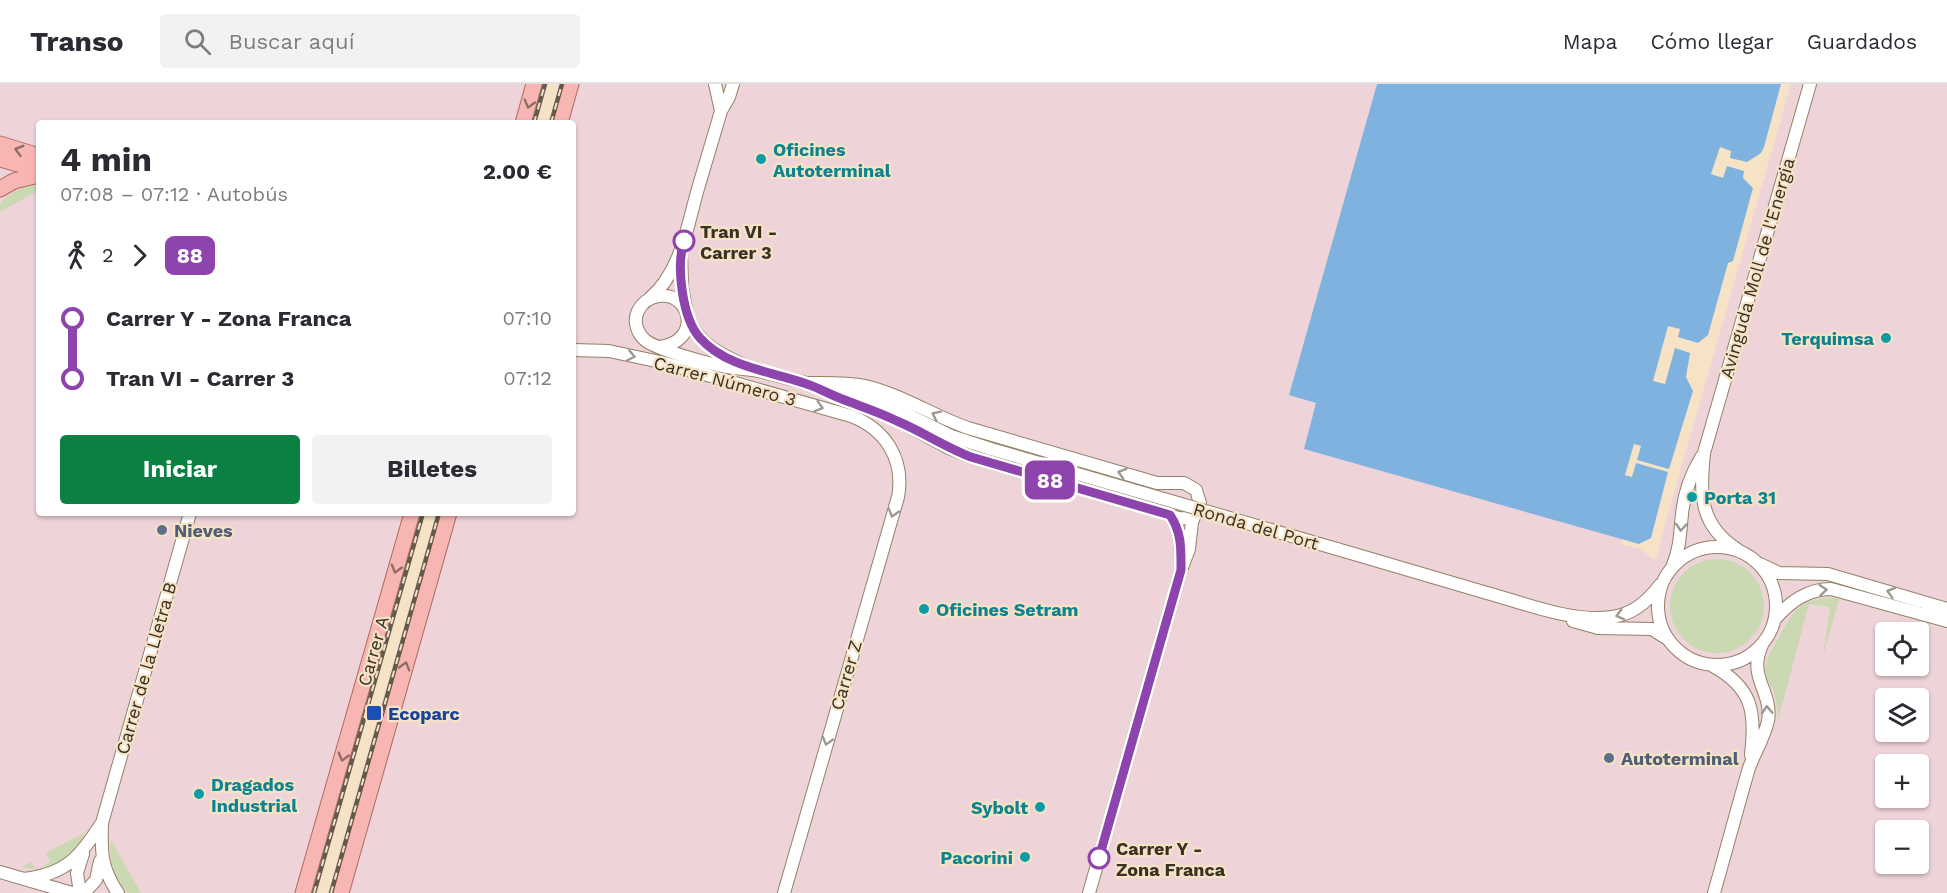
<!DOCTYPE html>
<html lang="es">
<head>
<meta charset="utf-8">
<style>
	:root { --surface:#fff; --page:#f2f2f3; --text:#2b2b33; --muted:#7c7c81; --line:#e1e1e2; --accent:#0b8043 }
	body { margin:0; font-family:"Work Sans",sans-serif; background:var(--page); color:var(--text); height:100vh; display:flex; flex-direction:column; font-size:22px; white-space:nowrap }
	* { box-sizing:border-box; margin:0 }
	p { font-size:20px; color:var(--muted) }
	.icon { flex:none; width:33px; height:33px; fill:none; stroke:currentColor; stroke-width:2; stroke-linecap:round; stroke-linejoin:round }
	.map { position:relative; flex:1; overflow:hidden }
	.sheet { position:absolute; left:36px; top:36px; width:540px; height:396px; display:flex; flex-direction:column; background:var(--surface); border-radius:6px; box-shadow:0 2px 4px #0004 }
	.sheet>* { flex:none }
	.badge { padding:0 12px; border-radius:9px; font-size:21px; line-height:39px }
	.tools { position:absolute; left:1875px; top:538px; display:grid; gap:12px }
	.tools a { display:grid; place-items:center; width:54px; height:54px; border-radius:6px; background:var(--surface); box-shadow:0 2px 4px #0004; font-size:30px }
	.map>.badge { position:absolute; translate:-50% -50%; box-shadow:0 0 0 3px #fff }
	.legs { display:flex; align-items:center; gap:9px; height:66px; padding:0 24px; font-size:20px }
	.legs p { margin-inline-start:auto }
	.head { display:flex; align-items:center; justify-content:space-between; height:102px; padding:0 24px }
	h1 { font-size:33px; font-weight:700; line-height:45px }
	.action { display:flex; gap:12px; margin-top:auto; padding:12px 24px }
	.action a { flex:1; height:69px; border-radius:6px; background:var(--accent); color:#fff; font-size:24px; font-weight:700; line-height:69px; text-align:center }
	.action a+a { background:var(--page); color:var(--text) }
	ul { padding:0 24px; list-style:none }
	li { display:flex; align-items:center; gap:21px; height:60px; font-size:22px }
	li i { display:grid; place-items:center; width:9px; height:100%; margin:0 8px; background:currentColor }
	li i::after { content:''; width:15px; height:15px; margin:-8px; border:4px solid; border-radius:50%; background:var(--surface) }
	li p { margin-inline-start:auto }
	li:first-child i { background:linear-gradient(#0000 50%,currentColor 0) }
	li:last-child i { background:linear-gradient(currentColor 50%,#0000 0) }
	header { display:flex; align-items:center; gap:36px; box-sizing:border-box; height:84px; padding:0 30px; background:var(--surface); border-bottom:2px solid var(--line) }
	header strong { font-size:28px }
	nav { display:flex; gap:33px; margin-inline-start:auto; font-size:21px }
	.search { width:420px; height:54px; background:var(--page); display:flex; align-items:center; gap:15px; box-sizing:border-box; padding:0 21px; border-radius:6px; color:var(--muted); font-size:22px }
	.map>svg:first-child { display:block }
	.industrial { fill:#eed4d9; fill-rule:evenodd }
	.green { fill:#cad9b2 }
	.water { fill:#80b2e0 }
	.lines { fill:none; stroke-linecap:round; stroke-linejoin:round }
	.minor-casing { stroke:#928165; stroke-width:14 }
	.major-casing { stroke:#b06860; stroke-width:17 }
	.minor { stroke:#fff; stroke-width:12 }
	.major { stroke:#f7b6b3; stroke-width:15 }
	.rail-casing { stroke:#645a4a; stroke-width:4.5 }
	.rail { stroke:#f6e2c4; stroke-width:2; stroke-dasharray:7; stroke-linecap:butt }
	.minor-bridge-casing { stroke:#928165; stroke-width:14; stroke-linecap:butt }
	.minor-bridge { stroke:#fff; stroke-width:12 }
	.oneway { stroke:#8e6d65 }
	.oneway2 { stroke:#9c9892 }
	.line-1-casing { stroke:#fff; stroke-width:14 }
	.line-1 { stroke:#8e44ad; stroke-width:9 }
	.culture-dot { fill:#0f9aa8; stroke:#f6e2c4; stroke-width:2 }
	.stop-1-dot { fill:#fff; stroke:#8e44ad; stroke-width:3 }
	.service-dot { fill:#5c6f8a; stroke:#f6e2c4; stroke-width:2 }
	.transit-dot { fill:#1a4fb4; stroke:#f6e2c4; stroke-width:2 }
	.labels { text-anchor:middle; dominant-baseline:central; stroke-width:4.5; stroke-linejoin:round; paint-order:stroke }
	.culture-label { font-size:18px; font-weight:bold; fill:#0d838f; stroke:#f6e2c4; text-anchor:start }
	.stop-label { font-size:18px; font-weight:bold; fill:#383125; stroke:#f6e2c4; text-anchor:start }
	.street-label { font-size:18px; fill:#383125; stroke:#f6e2c4 }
	.service-label { font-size:18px; font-weight:bold; fill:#4e5e75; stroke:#f6e2c4; text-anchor:start }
	.transit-label { font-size:18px; font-weight:bold; fill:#164399; stroke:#f6e2c4; text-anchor:start }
</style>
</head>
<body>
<header>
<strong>Transo</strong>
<div class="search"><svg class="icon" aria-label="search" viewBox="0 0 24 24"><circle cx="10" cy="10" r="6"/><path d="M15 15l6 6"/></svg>Buscar aquí</div>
<nav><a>Mapa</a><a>Cómo llegar</a><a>Guardados</a></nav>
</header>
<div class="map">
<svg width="1947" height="809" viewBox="0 0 1947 809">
	<rect width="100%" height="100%" fill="#f6e2c4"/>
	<!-- industrial -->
	<path class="industrial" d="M0 0H548L537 39H39V429H425L317 809H0Z
		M559 0H1377L1289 310 1316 319 1622 455 1621 460 1642 465 1653 476 1657 474 1660 458 1791 0H1947V809H328L436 429H573V39H548ZM1886 549H1918V582H1886ZM1886 615H1918V648H1886ZM1886 681H1918V714H1886ZM1886 747H1918V780H1886Z"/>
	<!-- green -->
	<path class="green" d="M39 101V106L0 128V120C10 107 24 102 39 101Z
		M1670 522a47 47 0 1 1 94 0a47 47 0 1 1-94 0Z
		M1833 514 1839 515 1823 572 1830 523 1809 520 1778 637C1777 627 1777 616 1773 606 1770 600 1766 595 1766 589 1764 575 1772 566 1778 555 1793 528 1799 514 1833 514Z
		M85 748C77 773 47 789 22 783L31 778 35 784 37 785 50 778 46 769Z
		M111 756 141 809H128C115 794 108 777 111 756Z"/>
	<!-- water -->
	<path class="water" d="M1377 0H1781L1764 63 1761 69 1747 78 1730 74 1731 67 1720 63 1711 90 1723 94 1727 82 1744 87 1743 94 1753 104 1733 177 1728 179 1708 251 1698 259 1678 253 1680 245 1668 242 1653 297 1665 300 1675 264 1690 269 1686 293 1693 307 1669 385 1637 376 1641 362 1634 360 1625 391 1632 393 1636 379 1668 388 1651 454 1639 460 1304 365 1316 319 1289 311Z"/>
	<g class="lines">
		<!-- minor casing -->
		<g class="minor-casing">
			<path id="minor" d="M715 0 721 27
				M681 168 682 203 686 225
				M650 214C680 189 687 144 697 108 705 81 713 54 721 27L729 13 733 0
				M688 233C697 260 722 271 746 282
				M659 263C702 258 692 208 659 212 650 213 642 219 638 227 633 237 637 249 645 256 657 266 710 280 727 283 737 285 748 285 759 287 777 291 794 297 812 300
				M573 266 609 267 665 279 851 332C885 345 905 375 898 413L784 809
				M804 299C824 299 846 298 865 302 901 310 933 332 968 344L1157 399H1184L1196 406 1200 419 1192 438 1189 465 1181 486 1089 809
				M810 301 897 336 949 364 971 373 1161 428C1175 432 1183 440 1196 428
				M835 305 882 318 951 352 991 365
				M1170 431C1180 446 1181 459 1181 477
				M1658 522a59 59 0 1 1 118 0a59 59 0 1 1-118 0Z
				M1337 465C1387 480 1437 494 1487 509 1524 519 1573 539 1612 533 1633 530 1647 518 1660 501
				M1738 466C1699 441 1700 411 1704 369L1810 0
				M1760 480 1779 489 1828 490 1947 525
				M1673 481C1680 464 1680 449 1682 430 1684 409 1691 390 1702 372
				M1775 535C1790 518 1807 505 1831 505L1947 537
				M1573 537 1598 544 1652 545 1666 554
				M1713 582C1753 604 1756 629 1751 671
				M0 788 72 809
				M24 795C66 790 80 773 101 740
				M80 809 77 789 83 770
				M84 809 96 796 100 777
				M118 809C101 784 101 768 102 739L190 429
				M1714 809C1726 767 1737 725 1749 684 1755 668 1764 654 1768 637 1773 607 1747 594 1762 561"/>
		</g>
		<!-- major casing -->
		<g class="major-casing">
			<path id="major" d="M523 39 534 0
				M560 39 571 0
				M0 60 39 72
				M0 75 39 86
				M0 105 14 97 39 91
				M303 809 412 429
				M341 809 449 429"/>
		</g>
		<!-- minor -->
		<use href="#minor" class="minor"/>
		<!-- major -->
		<use href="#major" class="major"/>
		<!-- rail casing -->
		<g class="rail-casing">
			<path id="rail" d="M534 39 545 0
				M551 39 562 0
				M314 809 423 429
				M331 809 439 429"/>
		</g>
		<!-- rail -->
		<use href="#rail" class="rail"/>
		<!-- minor-bridge casing -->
		<g class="minor-bridge-casing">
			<path id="minor-bridge" d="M991 365 1337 465"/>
		</g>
		<!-- minor-bridge -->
		<use href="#minor-bridge" class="minor-bridge"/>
	</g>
	<!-- one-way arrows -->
	<defs><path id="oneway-chevron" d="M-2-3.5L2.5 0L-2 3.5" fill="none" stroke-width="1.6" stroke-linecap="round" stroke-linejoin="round" transform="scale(1.5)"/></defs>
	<g class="oneway">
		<use href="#oneway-chevron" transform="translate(529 20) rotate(106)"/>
		<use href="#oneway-chevron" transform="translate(19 66) rotate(-164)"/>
		<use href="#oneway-chevron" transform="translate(396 485) rotate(106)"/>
		<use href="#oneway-chevron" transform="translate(405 582) rotate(-74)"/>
		<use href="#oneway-chevron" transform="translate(343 673) rotate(106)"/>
	</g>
	<g class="oneway2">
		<use href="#oneway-chevron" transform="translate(631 272) rotate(12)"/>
		<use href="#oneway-chevron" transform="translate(819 323) rotate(16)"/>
		<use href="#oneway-chevron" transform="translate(936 331) rotate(-154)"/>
		<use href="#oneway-chevron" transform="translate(1122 389) rotate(-164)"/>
		<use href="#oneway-chevron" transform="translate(893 429) rotate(106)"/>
		<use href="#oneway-chevron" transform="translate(1681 443) rotate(94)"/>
		<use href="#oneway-chevron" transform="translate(1823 506) rotate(-5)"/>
		<use href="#oneway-chevron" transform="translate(1891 508) rotate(-164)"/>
		<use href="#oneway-chevron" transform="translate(1620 531) rotate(165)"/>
		<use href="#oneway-chevron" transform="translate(1767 626) rotate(-93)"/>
		<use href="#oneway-chevron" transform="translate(827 657) rotate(106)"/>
	</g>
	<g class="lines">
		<!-- line-1 casing -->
		<g class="line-1-casing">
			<path id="line-1" d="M684 157C676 182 682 234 700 254 726 283 769 287 804 299 817 303 829 310 842 315 860 322 879 328 897 337 923 348 945 363 971 373L1170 431C1182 449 1181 465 1181 486L1099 774"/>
		</g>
		<!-- line-1 -->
		<use href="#line-1" class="line-1"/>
	</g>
	<!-- markers -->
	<g class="culture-dot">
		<circle cx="761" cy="75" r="6"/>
		<circle cx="1886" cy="254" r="6"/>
		<circle cx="1692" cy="413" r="6"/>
		<circle cx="924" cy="525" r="6"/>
		<circle cx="199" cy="710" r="6"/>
		<circle cx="1040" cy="723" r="6"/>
		<circle cx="1025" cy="773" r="6"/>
	</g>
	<g class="stop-1-dot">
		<circle cx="684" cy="157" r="10"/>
		<circle cx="1099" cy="774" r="10"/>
	</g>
	<g class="service-dot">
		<circle cx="162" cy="446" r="6"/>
		<circle cx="1609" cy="674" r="6"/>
	</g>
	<rect class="transit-dot" x="366" y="621" width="16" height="16" rx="3"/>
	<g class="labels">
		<!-- culture labels -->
		<g class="culture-label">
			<text x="773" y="65">Oficines<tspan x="773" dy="21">Autoterminal</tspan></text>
			<text x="1874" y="254" text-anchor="end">Terquimsa</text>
			<text x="1704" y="413">Porta 31</text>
			<text x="936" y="525">Oficines Setram</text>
			<text x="211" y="700">Dragados<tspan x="211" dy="21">Industrial</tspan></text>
			<text x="1028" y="723" text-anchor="end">Sybolt</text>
			<text x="1013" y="773" text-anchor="end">Pacorini</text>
		</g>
		<!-- stop labels -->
		<g class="stop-label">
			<text x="700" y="147">Tran VI -<tspan x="700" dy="21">Carrer 3</tspan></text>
			<text x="1116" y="764">Carrer Y -<tspan x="1116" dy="21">Zona Franca</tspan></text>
		</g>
		<!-- street labels -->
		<g class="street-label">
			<text transform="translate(1757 184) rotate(-74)">Avinguda Moll de l'Energia</text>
			<text transform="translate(725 297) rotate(15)">Carrer Número 3</text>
			<text transform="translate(1256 442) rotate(16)">Ronda del Port</text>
			<text transform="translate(373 567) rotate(-74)">Carrer A</text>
			<text transform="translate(146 584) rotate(-74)">Carrer de la Lletra B</text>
			<text transform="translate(846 591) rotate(-74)">Carrer Z</text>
		</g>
		<!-- service labels -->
		<g class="service-label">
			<text x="174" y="446">Nieves</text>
			<text x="1621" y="674">Autoterminal</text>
		</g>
		<!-- transit labels -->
		<g class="transit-label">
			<text x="388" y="629">Ecoparc</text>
		</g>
	</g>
</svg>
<div class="tools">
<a><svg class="icon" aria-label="locate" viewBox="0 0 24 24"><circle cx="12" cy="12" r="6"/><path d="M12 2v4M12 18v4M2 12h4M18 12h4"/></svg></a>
<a><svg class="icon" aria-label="layers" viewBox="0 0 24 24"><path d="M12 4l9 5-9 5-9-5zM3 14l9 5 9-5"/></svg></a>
<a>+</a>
<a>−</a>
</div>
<b class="badge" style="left:1050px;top:396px;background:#8e44ad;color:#fff">88</b>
<section class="sheet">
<div class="head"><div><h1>4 min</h1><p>07:08 – 07:12 · Autobús</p></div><b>2.00 €</b></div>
<div class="legs"><svg class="icon" aria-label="walk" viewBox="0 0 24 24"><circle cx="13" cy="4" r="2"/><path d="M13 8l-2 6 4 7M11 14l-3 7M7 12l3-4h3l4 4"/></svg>2<svg class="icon" aria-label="forward" viewBox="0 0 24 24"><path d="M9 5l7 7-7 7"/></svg><b class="badge" style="background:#8e44ad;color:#fff">88</b></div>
<ul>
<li><i style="color:#8e44ad"></i><b>Carrer Y - Zona Franca</b><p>07:10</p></li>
<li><i style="color:#8e44ad"></i><b>Tran VI - Carrer 3</b><p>07:12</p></li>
</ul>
<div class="action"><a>Iniciar</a><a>Billetes</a></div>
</section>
</div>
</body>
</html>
